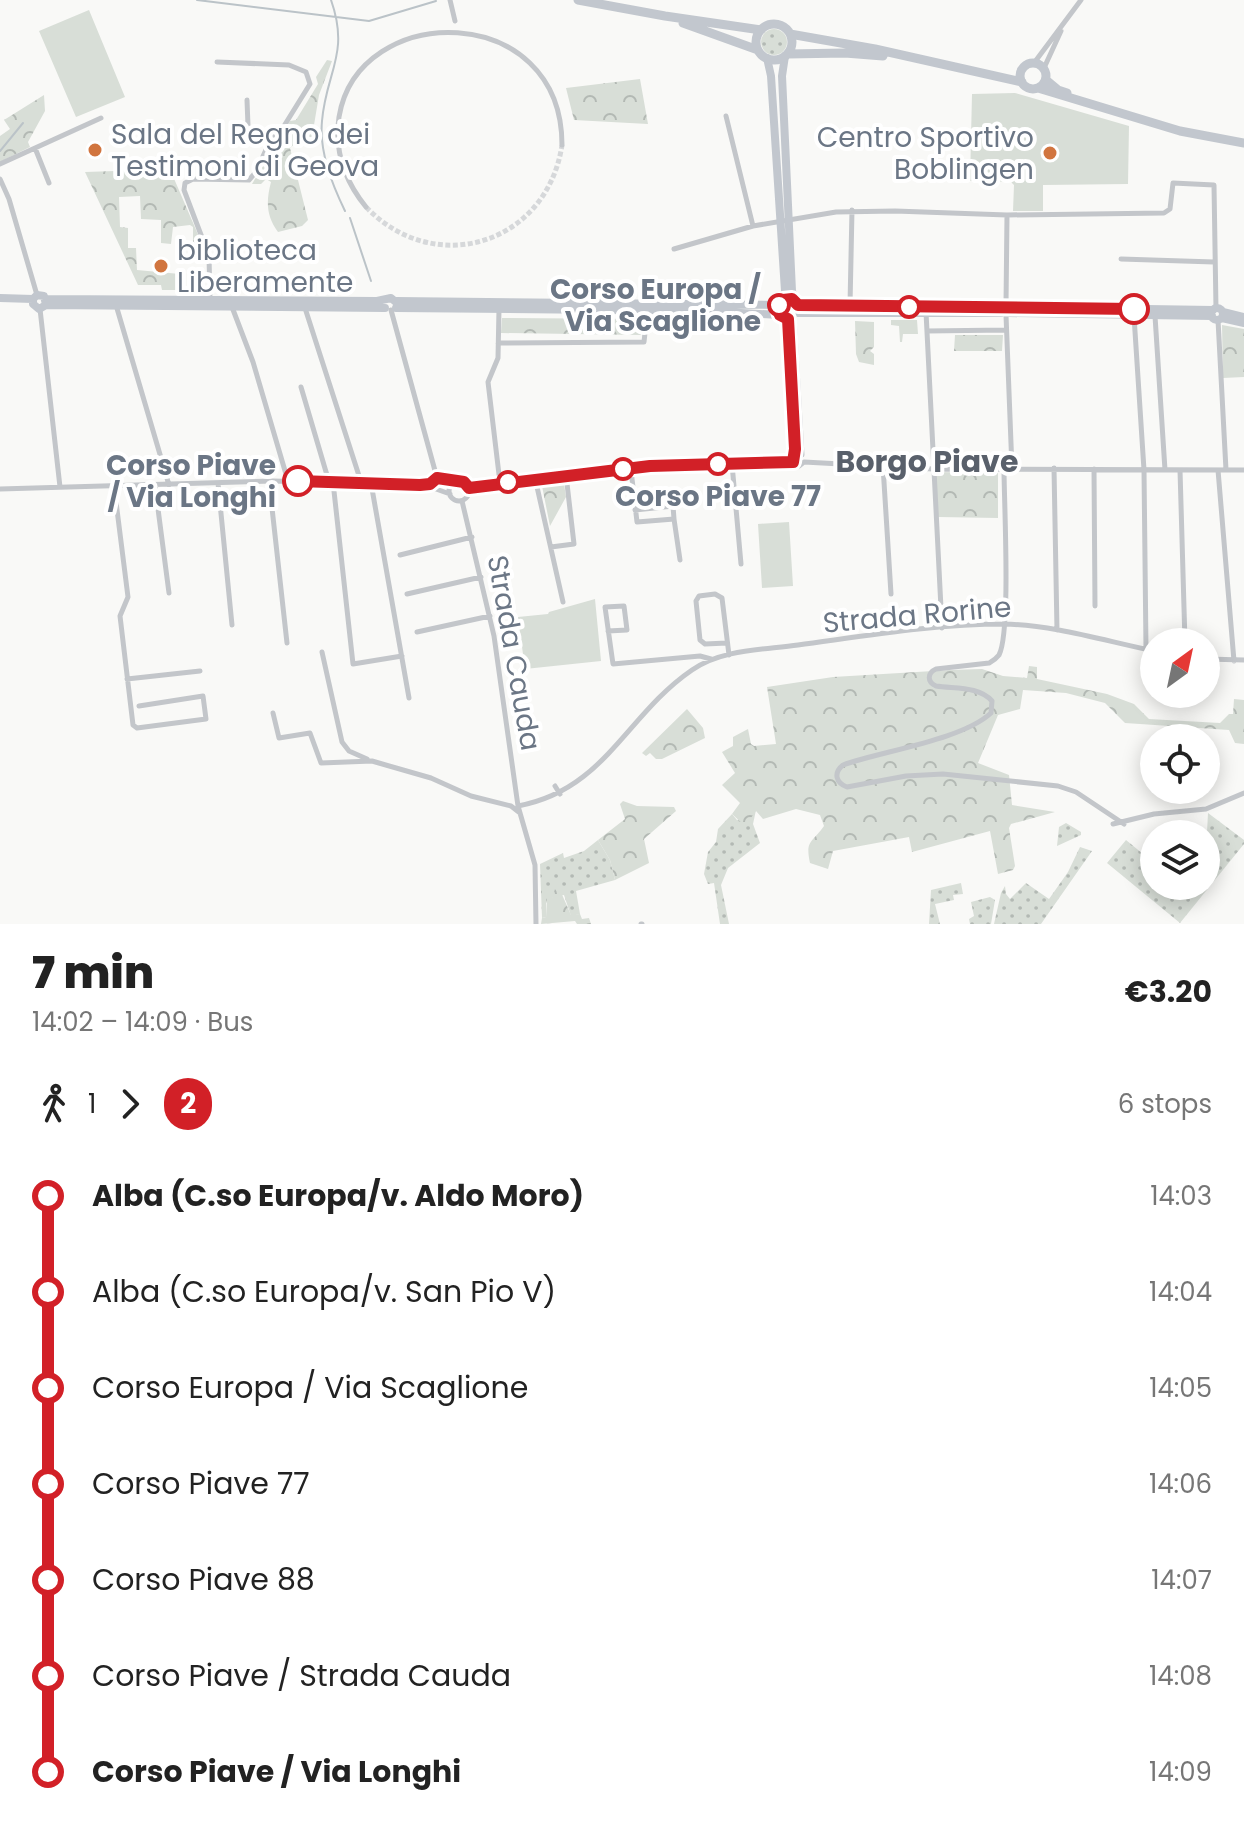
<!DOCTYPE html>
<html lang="en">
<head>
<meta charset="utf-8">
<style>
	:root { --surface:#fff; --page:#f6f6f6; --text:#222; --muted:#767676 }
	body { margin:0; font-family:Poppins,sans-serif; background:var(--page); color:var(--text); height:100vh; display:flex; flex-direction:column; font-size:30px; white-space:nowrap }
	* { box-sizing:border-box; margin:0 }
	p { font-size:26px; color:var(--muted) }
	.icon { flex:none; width:44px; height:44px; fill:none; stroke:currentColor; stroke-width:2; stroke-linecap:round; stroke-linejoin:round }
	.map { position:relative; height:924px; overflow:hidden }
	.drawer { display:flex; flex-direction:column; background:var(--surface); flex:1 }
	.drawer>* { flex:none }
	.badge { padding:0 16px; border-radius:26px; font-size:28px; line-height:52px }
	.needle { width:52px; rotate:33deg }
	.buttons { position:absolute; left:1140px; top:628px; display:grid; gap:16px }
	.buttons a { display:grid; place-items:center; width:80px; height:80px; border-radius:50%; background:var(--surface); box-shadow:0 4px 20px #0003; font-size:40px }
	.map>.badge { position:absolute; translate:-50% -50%; box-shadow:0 0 0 4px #fff }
	.legs { display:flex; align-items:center; gap:12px; height:88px; padding:0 32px; font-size:26px }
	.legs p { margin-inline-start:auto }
	.head { display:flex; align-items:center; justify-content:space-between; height:136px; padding:0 32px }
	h1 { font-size:44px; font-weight:800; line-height:60px }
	ul { padding:0 32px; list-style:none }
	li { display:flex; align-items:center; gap:28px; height:96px; font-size:30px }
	li i { display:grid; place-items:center; width:12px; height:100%; margin:0 10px; background:currentColor }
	li i::after { content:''; width:20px; height:20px; margin:-10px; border:6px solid; border-radius:50%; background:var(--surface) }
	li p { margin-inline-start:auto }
	li:first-child i { background:linear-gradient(#0000 50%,currentColor 0) }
	li:last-child i { background:linear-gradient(currentColor 50%,#0000 0) }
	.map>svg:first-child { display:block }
	.grass { fill:url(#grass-dots) }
	.forest { fill:url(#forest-crowns) }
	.garden { fill:#d8ded7 }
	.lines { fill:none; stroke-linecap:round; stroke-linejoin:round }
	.stream { stroke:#bbc3c8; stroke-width:2 }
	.street-tunnel { stroke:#d6d8da; stroke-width:5; stroke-dasharray:5 2.5; stroke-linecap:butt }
	.street { stroke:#c3c6ca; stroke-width:5 }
	.secondary { stroke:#c2c7ce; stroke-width:8 }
	.primary { stroke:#c2c7ce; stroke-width:9 }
	.line-1-casing { stroke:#fff; stroke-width:18 }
	.line-1 { stroke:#d22027; stroke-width:12 }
	.poi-dot { fill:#d1753f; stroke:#fff; stroke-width:3 }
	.stop-1-dot { fill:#fff; stroke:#d22027; stroke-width:4 }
	.labels { text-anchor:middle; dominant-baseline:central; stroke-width:8; stroke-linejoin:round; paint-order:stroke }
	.poi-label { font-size:28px; fill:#6b7685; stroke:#fff; text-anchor:start }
	.stop-label { font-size:28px; font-weight:bold; fill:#6b7685; stroke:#fff; text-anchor:end }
	.street-label { font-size:28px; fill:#6b7685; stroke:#fff }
	.neighbourhood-label { font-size:30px; font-weight:bold; fill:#59606b; stroke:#fff }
</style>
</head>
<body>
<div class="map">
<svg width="1244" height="924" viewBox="0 0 1244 924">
	<defs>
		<pattern id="grass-dots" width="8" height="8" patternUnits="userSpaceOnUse" patternTransform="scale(2)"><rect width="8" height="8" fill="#d8ded7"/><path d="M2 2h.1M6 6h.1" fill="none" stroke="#b3b9b4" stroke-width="1.8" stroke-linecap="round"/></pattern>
		<pattern id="forest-crowns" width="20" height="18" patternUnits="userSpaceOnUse" patternTransform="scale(2)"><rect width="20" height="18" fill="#d8ded7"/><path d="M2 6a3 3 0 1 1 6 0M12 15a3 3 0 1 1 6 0" fill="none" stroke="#b3b9b4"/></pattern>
	</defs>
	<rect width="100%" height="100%" fill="#f9f9f7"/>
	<!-- grass -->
	<path class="grass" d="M761 42a13 13 0 1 1 26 0a13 13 0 1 1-26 0Z
		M756 810 753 824 760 843 728 868 721 885 729 924H720L714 883 708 884 704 874 708 852 716 842 718 829 732 814 737 820Z
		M1208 813 1244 840V844L1180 923 1107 863 1126 840 1154 863V886H1206V845L1212 837 1207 832Z
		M1066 823 1081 832V835L1057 846 1059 827Z
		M598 840 610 860 615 880 576 891 580 914 571 916 564 895 553 897 546 903V917L542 918 540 864 563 853 564 858 584 851Z
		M1080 847 1092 851 1041 924H994L1001 893 1005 886 1006 894 1010 899 1026 883 1049 899 1068 872Z
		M961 883 963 894 953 895 954 900 935 904 940 924H929L931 890Z
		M990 897 995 900 991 924H970L969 919 974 916 971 902Z"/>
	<!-- forest -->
	<path class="forest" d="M327 60 332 61 319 95 312 137H303L290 148 308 220 302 226 278 232C266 216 266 201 271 182L266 179 261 184H252L290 121 296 120 318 84 316 77Z
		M640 79 648 124 574 120 566 88Z
		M44 95 45 111 28 142 30 147 0 162V136L10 129 4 120Z
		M145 170 151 174H172L203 246V252H193V227L190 225 173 227 171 244 161 243V220L141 219 140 196 119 197 120 227 128 228V248H136L137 270 180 274 179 290H162L161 285H138L85 172Z
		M502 318 642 319 641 335 501 333Z
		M891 320H917L918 334H903L902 342H900L899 326 891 325Z
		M855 321 874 322V347L870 351 874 354V365L859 362 856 354Z
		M1222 325 1244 329V377L1223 378Z
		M955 335H1003L1002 351H954Z
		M936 472 998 473V518L938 517Z
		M564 484 566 497 550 526 542 486Z
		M1029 666 1037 667V679L1107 694 1134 704 1149 719 1220 723 1229 714H1233L1234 699 1244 700V744L1235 743 1229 730 1125 723 1105 703 1066 693 1023 690 1020 709 998 715 978 763 1009 775 1012 805 1055 812 1011 824 1009 828 1015 866 1013 870 998 874 990 831 912 852 909 837 833 851 828 869 810 863C805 840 812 843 824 826L820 815 796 809 763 819 756 811 745 826 732 814 740 803 722 785 735 773 722 752 733 746V737L748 729 751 744 754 746 776 744 767 687 833 677 950 670 982 669 1003 676 1027 678Z
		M687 709 703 728 705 738 662 759H656L650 753 646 756 642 753Z
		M623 801 637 806 674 807 676 811 644 839 649 863 615 880 610 860 598 840 625 819 620 804Z
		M555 889 560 890 571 915 580 914 582 919 589 918 591 924H577L575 921 541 924 542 918 546 917 547 898 553 897Z"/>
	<!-- garden -->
	<path class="garden" d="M89 10 125 97 76 117 39 31Z
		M1015 93 1129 126 1128 184 1043 185V211H1013L1014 185 1011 182 970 181 972 94Z
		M789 522 793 586 762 588 758 524Z
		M595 599 601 661 525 669 518 617 548 614 549 612Z"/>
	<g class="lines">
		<!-- stream -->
		<path class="stream" d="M197 0 369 21 436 1
			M331 0C350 54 326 72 322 121 319 152 332 184 345 211
			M0 151 23 123
			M350 218 371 281"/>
		<!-- street-tunnel -->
		<path class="street-tunnel" d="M366 207C435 279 547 244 562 145"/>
		<!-- street -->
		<path class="street" d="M450 0 455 21
			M217 62 289 65 306 72 310 84 284 126 273 136
			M1034 63 1081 0
			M1044 68 1061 31
			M247 100 248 126 265 136
			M726 116 753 226
			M264.5 139a4.5 4.5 0 1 1 9 0a4.5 4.5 0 1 1-9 0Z
			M35 148 49 183
			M0 164 101 118
			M0 179 9 199 37 295
			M366 207C344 180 334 151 339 117 358 0 562 0 562 145
			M674 249 753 226 836 212 895 211 1007 215 1164 213 1170 209 1173 183 1214 185 1216 309
			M1121 259 1214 262
			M210 300 209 256 184 190 185 183 193 179 249 180 256 172 269 143
			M116 305 169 485
			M850 305 852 210
			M1006 305 1007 215
			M232 307 253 362 288 481
			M305 308 361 482
			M40 309 60 487
			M499 309 498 358 488 382 500 483
			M391 310 437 478
			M926 312 942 628
			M1006 315 1012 469
			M1134 316 1144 470 1146 649
			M1155 316 1165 470
			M794 317 802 455
			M788 319 796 455 793 462
			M1218 320 1226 470
			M927 331 1006 330
			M498 343 644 342 647 314
			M301 387 329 482
			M732 464 741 564
			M883 466 891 594
			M630 468 631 470 637 522 674 519 673 506 635 510
			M1054 468 1057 630
			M1004 469C1004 502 1011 632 999 655 996 659 994 660 989 663L936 669C927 673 927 682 936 686 955 689 979 686 992 701L991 713C962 740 882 751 843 765 833 773 836 783 847 787L906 776 943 774 1058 786 1076 792 1124 824
			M1094 469 1095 606
			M1180 470 1185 642
			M1218 470 1234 661
			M535 478 563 602
			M449 491a10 10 0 1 1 20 0a10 10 0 1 1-20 0Z
			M333 482 353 664 402 656
			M218 483 232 625
			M371 483 409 698
			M430 484 436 489 450 494
			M114 486 128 597 120 616 133 725 137 728 206 719 203 696 139 706
			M155 486 169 593
			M469 488 650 466 793 462 799 466 804 462 933 469 1244 470
			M0 489 273 481 420 485 430 484 437 478 456 481
			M219 497C234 494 259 488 271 499L287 643
			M462 501 494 636 518 806 535 865 536 924
			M674 519 680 560
			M551 547 574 544 566 475
			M400 555 472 537
			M407 594 481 577
			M608 631 627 630 624 606 605 607 613 664 700 656 711 659
			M417 632 490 616
			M727 643 705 644 700 640 696 601 699 596 715 594 722 598 729 655
			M322 652 342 742 349 751 367 759
			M1206 659 1244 660
			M127 679 200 671
			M273 713 279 738 310 733 321 763 372 761 431 778 471 796 511 806 520 813
			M555 786 560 794
			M518 806C605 790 626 715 692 670 722 649 763 650 798 645 865 636 935 624 1004 624 1054 625 1105 641 1154 651
			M1113 824 1154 814 1206 809 1244 793
			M641 924H642"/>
		<!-- secondary -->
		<path class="secondary" d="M785 56 782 76 792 291 795 300
			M767 58 771 76 785 291 783 300
			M0 298 33 299
			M46 299 377 301 391 298 397 303
			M396 301 779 305
			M46 305 44 296 37 295 33 299V304L39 309 46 305 385 308
			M798 305 1002 307
			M1009 307 1213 310
			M396 308 704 311 780 315
			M1211 314a6 6 0 1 1 12 0a6 6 0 1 1-12 0Z
			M1223 312 1244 317
			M798 313H1001
			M1009 313 1212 316
			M1222 318 1244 323"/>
		<!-- primary -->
		<path class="primary" d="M578 0 665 16 761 30
			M683 23 758 50
			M756 42a18 18 0 1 1 36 0a18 18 0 1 1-36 0Z
			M790 34 875 49 1022 82
			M788 54 845 53 883 56
			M1020 76a13 13 0 1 1 26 0a13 13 0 1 1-26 0Z
			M1046 80 1058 90 1067 93
			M1038 88 1180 131 1244 143"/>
	</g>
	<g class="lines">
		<!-- line-1 casing -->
		<g class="line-1-casing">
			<path id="line-1" d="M298 481 420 485 430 484 437 478 464 482 469 488 650 466 793 462 795 449 788 319 780 315 778 308 783 300 792 299 798 305 1134 309"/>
		</g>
		<!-- line-1 -->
		<use href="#line-1" class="line-1"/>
	</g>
	<!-- markers -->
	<g class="poi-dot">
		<circle cx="95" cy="150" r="8"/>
		<circle cx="1050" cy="153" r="8"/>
		<circle cx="161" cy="266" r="8"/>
	</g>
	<g class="stop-1-dot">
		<circle cx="779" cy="305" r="10"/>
		<circle cx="909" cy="307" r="10"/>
		<circle cx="1134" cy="309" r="14"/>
		<circle cx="718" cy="464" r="10"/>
		<circle cx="623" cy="469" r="10"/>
		<circle cx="298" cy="481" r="14"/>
		<circle cx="508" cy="482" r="10"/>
	</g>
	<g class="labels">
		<!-- poi labels -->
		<g class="poi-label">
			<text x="111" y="134">Sala del Regno dei<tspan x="111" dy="32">Testimoni di Geova</tspan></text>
			<text x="1034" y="137" text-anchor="end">Centro Sportivo<tspan x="1034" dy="32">Boblingen</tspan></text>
			<text x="177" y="250">biblioteca<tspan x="177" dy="32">Liberamente</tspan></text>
		</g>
		<!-- stop labels -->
		<g class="stop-label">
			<text x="761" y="289">Corso Europa /<tspan x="761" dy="32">Via Scaglione</tspan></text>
			<text x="276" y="465">Corso Piave<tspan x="276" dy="32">/ Via Longhi</tspan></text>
			<text x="718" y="496" text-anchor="middle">Corso Piave 77</text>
		</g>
		<!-- street labels -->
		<g class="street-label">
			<text transform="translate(917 615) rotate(-5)">Strada Rorine</text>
			<text transform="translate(514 653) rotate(80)">Strada Cauda</text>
		</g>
		<!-- neighbourhood labels -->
		<g class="neighbourhood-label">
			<text x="927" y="461">Borgo Piave</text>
		</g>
	</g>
</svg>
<div class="buttons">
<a><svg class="needle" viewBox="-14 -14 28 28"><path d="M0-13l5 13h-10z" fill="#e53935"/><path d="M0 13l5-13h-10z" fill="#767676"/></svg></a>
<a><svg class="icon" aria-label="locate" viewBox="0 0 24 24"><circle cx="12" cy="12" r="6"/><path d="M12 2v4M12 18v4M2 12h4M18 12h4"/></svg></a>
<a><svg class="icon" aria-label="layers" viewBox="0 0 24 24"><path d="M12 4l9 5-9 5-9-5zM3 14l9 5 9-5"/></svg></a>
</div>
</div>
<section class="drawer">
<div class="head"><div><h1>7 min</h1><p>14:02 – 14:09 · Bus</p></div><b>€3.20</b></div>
<div class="legs"><svg class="icon" aria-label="walk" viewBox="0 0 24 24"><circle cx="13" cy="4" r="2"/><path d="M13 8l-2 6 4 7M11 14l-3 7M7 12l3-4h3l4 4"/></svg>1<svg class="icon" aria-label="forward" viewBox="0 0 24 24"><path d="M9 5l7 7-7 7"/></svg><b class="badge" style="background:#d22027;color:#fff">2</b><p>6 stops</p></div>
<ul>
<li><i style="color:#d22027"></i><b>Alba (C.so Europa/v. Aldo Moro)</b><p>14:03</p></li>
<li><i style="color:#d22027"></i><span>Alba (C.so Europa/v. San Pio V)</span><p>14:04</p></li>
<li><i style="color:#d22027"></i><span>Corso Europa / Via Scaglione</span><p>14:05</p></li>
<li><i style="color:#d22027"></i><span>Corso Piave 77</span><p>14:06</p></li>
<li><i style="color:#d22027"></i><span>Corso Piave 88</span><p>14:07</p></li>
<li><i style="color:#d22027"></i><span>Corso Piave / Strada Cauda</span><p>14:08</p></li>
<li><i style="color:#d22027"></i><b>Corso Piave / Via Longhi</b><p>14:09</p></li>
</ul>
</section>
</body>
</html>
